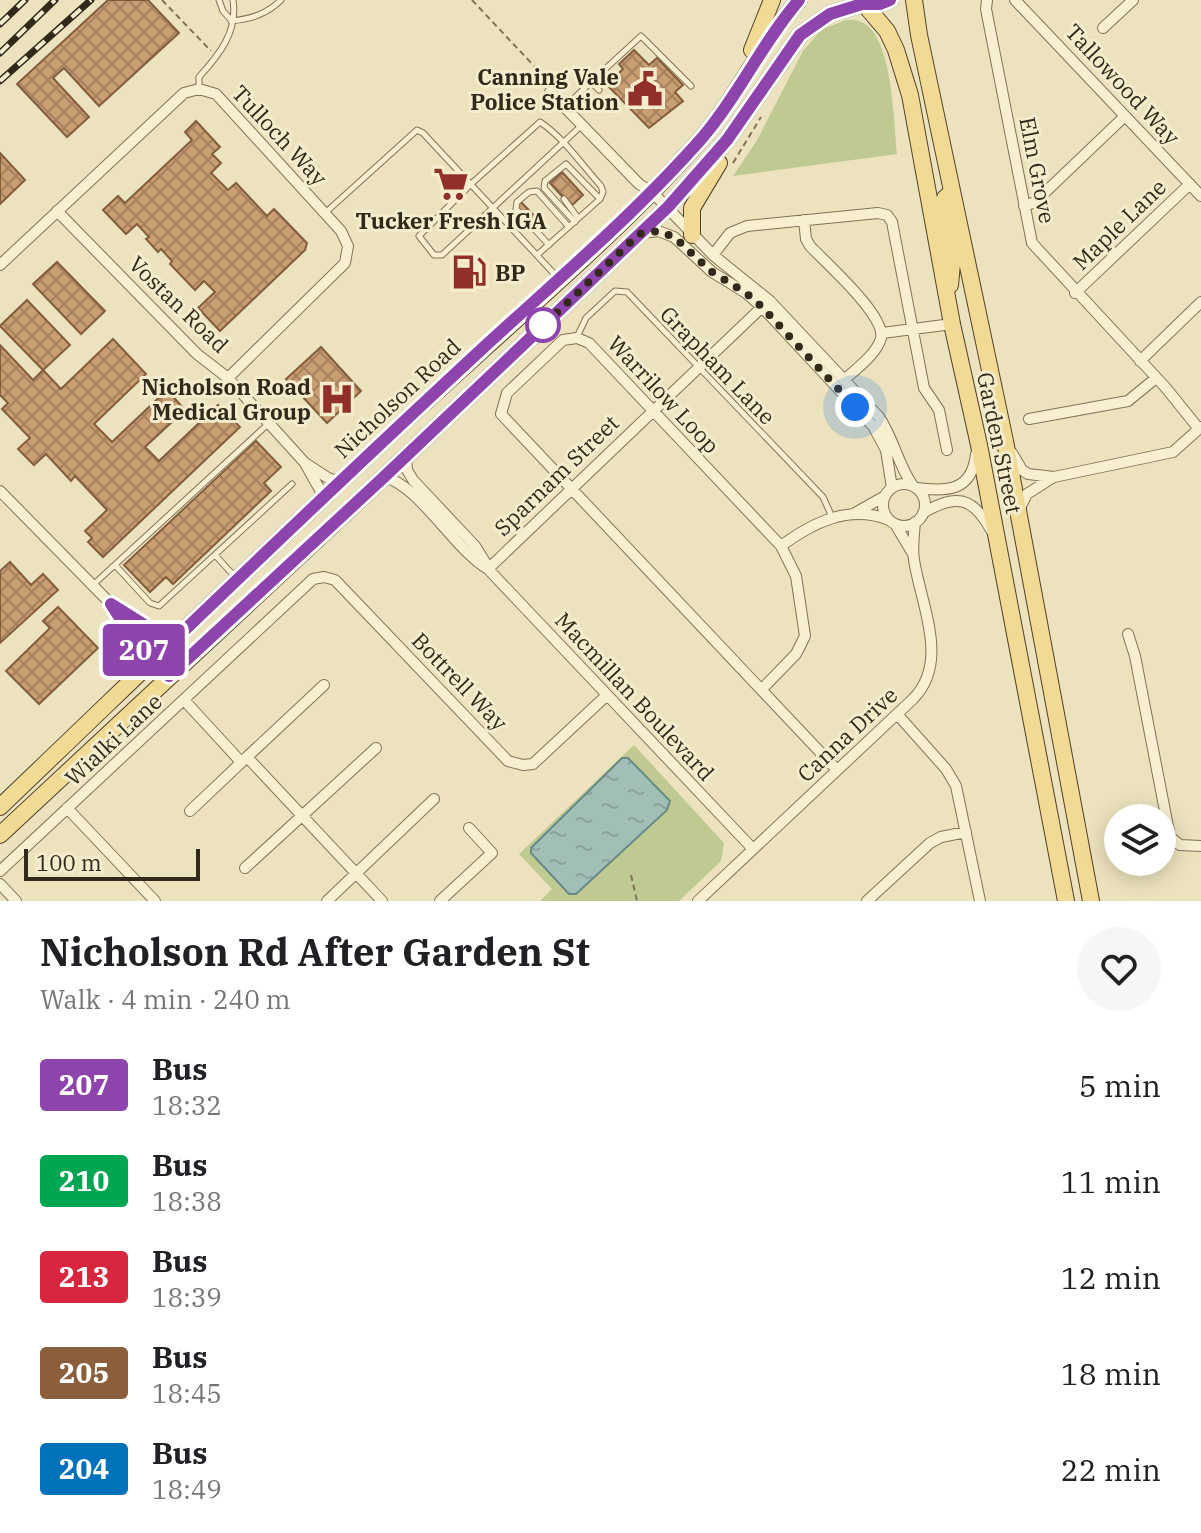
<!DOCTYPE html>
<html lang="en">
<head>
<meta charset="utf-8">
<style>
	:root { --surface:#fff; --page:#f6f6f6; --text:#202124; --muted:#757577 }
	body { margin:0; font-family:"IBM Plex Serif",serif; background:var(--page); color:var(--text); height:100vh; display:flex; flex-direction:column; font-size:30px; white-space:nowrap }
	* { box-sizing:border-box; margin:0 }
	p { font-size:26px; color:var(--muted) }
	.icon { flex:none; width:44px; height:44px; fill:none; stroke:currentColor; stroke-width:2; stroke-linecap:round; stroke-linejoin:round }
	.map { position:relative; height:901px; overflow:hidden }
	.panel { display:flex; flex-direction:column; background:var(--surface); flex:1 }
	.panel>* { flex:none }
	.badge { padding:0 16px; border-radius:6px; font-size:28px; line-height:52px }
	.buttons { position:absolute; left:1104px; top:804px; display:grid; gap:16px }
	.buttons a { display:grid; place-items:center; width:72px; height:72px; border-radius:50%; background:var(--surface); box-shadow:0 4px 20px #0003; font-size:40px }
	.scale { position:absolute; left:24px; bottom:20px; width:176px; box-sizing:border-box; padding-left:8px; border:4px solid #33291b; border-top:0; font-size:22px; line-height:28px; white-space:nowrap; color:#33291b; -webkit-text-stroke:6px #f4eccc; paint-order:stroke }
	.you { position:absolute; width:40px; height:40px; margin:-20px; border:6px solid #fff; border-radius:50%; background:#1a73e8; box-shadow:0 0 0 12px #1a73e833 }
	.map>.badge { position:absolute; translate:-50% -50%; box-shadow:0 0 0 4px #fff }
	.round { display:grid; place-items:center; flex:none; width:84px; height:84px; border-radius:42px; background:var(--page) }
	.overview { display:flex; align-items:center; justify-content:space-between; height:136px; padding:0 40px }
	h1 { font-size:38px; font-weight:700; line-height:60px }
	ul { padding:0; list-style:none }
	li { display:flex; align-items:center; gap:24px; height:96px; padding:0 40px }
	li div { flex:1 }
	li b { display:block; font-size:30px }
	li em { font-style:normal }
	li .badge { min-width:88px; font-weight:700; text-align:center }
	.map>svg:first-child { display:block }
	.park { fill:#bfc992 }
	.water { fill:url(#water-ripples); stroke:#698a85; stroke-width:2 }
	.building { fill:url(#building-cross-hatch); stroke:#825e3d; stroke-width:2 }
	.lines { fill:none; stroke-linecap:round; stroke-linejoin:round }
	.lane-casing { stroke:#837257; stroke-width:7 }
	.street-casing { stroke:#837257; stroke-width:12 }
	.primary-casing { stroke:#51402b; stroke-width:18 }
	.path { stroke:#837257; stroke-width:2; stroke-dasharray:6 4; stroke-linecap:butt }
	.lane { stroke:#f8efd0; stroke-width:5 }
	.street { stroke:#f8efd0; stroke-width:10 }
	.primary { stroke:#f0da94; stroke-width:16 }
	.rail-casing { stroke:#33291b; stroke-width:7 }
	.rail { stroke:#f4eccc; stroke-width:4; stroke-dasharray:12; stroke-linecap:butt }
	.line-casing { stroke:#fff; stroke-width:18 }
	.line { stroke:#8e44ad; stroke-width:12 }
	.walk { stroke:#33291b; stroke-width:8; stroke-dasharray:0 14.4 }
	.stop-dot { fill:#fff; stroke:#8e44ad; stroke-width:4 }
	.labels { text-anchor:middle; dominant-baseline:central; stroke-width:6; stroke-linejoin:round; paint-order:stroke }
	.poi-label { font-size:22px; font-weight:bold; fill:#33291b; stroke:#f4eccc; text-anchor:end }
	.street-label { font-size:22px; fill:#33291b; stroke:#f4eccc }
</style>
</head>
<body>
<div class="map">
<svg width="1201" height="901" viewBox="0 0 1201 901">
	<defs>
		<pattern id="water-ripples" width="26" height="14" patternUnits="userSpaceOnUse" patternTransform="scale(2)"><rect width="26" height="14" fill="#a1beb7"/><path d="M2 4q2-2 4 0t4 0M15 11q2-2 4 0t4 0" fill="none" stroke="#8ba39d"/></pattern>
		<pattern id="building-cross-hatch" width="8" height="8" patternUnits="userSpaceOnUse" patternTransform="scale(2)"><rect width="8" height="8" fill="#ca9e73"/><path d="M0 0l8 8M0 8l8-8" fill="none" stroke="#a5815e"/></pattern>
	</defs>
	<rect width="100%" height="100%" fill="#ece2bd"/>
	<!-- park -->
	<path class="park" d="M846 20C850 20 855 19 859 21 893 31 894 124 897 154L733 176 756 142 803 51 821 30Z
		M634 745 724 843 721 861 679 901H540L552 889 519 854Z"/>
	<!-- water -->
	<path class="water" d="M622 758H628L670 801 667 810 576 894H569L531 853V848Z"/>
	<!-- building -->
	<path class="building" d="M108 0H148L179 33 99 106 64 68 53 78 89 117 67 137 17 84Z
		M634 50 649 65 657 58 683 85 675 92 683 101 649 128 607 85 623 69 619 64Z
		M196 121 220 147 212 154 221 163 211 173 228 190 236 183 267 216 274 209 307 243 305 250 220 331 198 308 215 292 204 281 195 290 170 264 172 261 161 249 158 252 146 239 149 237 137 224 126 234 103 210 118 196 125 203 192 140 185 132Z
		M0 153 25 180 0 204Z
		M562 172 583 195 571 206 550 183Z
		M521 202 545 227 540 232 516 207Z
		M57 262 105 311 81 334 33 284Z
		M27 300 70 345 43 370 0 326Z
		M113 339 146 374 94 424 112 442 167 390 185 410 145 447 159 461 218 405 240 427 103 557 88 542 92 538 85 531 107 510 75 476 71 481 46 454 34 465 18 449 30 438 2 409 8 403 0 395V345L33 380 43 370 61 389Z
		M321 347 361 391 327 423 286 379Z
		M256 441 281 467 264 483 271 491 173 584 166 577 150 592 124 565Z
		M10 562 31 585 43 574 58 590 0 643V571Z
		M58 607 98 648 39 704 6 671 50 628 43 621Z"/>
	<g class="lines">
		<!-- lane casing -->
		<g class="lane-casing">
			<path id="lane" d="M219 0 223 11 231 20
				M231 21C251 19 267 14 281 0
				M591 82 641 36 691 86
				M199 88V77C219 55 238 32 233 0
				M565 107 591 82 599 90
				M564 199 578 218
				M325 213 417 130 423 133 559 279
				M575 222 544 188 545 181 566 164 600 199
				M549 245 516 209 517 202 529 192 537 191 569 227
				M537 255 600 199 603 192 601 186C582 165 563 137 540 122L471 184 419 236 434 255H442C488 212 535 169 581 126
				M577 337 586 318 615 291 627 292 823 497 832 517
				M215 555 236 578
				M115 565 150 603 159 606 292 484
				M93 585 268 424"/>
		</g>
		<!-- street casing -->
		<g class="street-casing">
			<path id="street" d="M987 0 986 9 1032 243 1166 388 1199 429
				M1015 0 1201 196
				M1103 28 1133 0
				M550 92 639 184 652 192 713 255 770 301 879 417C894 439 898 465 913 486
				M1024 206 1035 202 1125 116
				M57 211 197 354 228 378 305 463 328 478 340 482
				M804 220 806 239 810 246C826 263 886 316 881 338 877 354 856 369 844 380
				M643 233 658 231 674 237 712 272 746 293 762 307 873 426 886 450 892 488
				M713 255 730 233 747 226 878 213 887 215 892 222 924 388 939 410 947 450
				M0 265 184 93 199 89 216 94 341 231 348 246 345 263 228 378
				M1075 293 1190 184
				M882 333 952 324
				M1140 361 1201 302
				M1029 419 1128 401 1156 378
				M1012 453 1022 470 1028 474 1054 477 1173 452 1201 427
				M406 457 407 470 413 480 475 546 488 567
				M306 465 324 497
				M384 477C418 484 454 549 488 569L753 849
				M883 505a21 21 0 1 1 42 0a21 21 0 1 1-42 0Z
				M916 488C948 492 972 491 976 454
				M0 491 111 604 131 635 169 676
				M1019 510 1027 494 1052 478
				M855 513 885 496
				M923 513C956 493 973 497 991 530
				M895 524 913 554
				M781 546C812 523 849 504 889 520
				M488 569 762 307
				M116 607 143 624 182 664
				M1128 634 1135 656 1170 837 1180 845 1201 846
				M762 689 796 654 805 636 796 576 781 546 589 343 577 338 563 340 507 393 501 414 837 770
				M184 700 241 762
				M897 714 946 769 956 786 980 901
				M247 757 324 685
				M67 808 155 901
				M190 811 247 757 382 901
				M245 868 376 748
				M0 871 313 579 324 577 335 580 508 761 523 765 533 764 606 696
				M0 884 16 901
				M327 901 434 799
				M440 901 492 853 469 828
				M698 901 913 699C950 662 921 605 914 560 912 548 914 535 915 522
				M867 901 930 843 941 837 966 832"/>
		</g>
		<!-- primary casing -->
		<g class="primary-casing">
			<path id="primary" d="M914 0 919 35 1005 441 1091 901
				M860 4H880L890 0
				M865 5 887 31 896 50 910 95 952 324 979 445 1066 901
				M752 50 772 0
				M692 235V208L719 163
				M950 285 952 264 943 207 945 198 952 192
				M0 807C140 673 279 538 421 406 514 319 618 234 702 138 739 95 761 43 799 0
				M0 835 384 477 668 207 727 140 800 35 830 14 862 4"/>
		</g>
		<!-- path -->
		<path class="path" d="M162 0 211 51
			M472 0 534 66 545 84
			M733 163 761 117
			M631 875 637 901"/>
		<!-- lane -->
		<use href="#lane" class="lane"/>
		<!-- street -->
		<use href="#street" class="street"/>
		<!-- primary -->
		<use href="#primary" class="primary"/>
		<!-- rail casing -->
		<g class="rail-casing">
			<path id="rail" d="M0 24 25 0
				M0 53 55 0
				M0 81 91 0"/>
		</g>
		<!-- rail -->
		<use href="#rail" class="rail"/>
	</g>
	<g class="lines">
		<!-- line casing -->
		<g class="line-casing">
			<path id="line" d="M799 0C762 43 739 95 702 138 635 214 557 280 483 348 376 447 271 547 166 648L143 624 111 604 131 635 169 676 384 477 668 207 727 140 800 35 830 14 862 4H880L890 0"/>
		</g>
		<!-- line -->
		<use href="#line" class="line"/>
		<!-- walk -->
		<path class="walk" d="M543 325 540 329 639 234 658 231 674 237 712 272 746 293 762 307 855 407"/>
	</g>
	<!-- icons -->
	<defs>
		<g id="civic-bare" transform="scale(2.76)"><path d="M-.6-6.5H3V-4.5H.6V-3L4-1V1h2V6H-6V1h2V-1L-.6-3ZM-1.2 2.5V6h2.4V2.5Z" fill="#913028" stroke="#f4eccc" stroke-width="2.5" paint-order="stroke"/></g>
		<g id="supermarket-bare" transform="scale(2.76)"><path d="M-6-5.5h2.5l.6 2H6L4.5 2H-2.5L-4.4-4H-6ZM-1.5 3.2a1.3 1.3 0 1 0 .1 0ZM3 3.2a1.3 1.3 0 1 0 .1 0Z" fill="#913028" stroke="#f4eccc" stroke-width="2.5" paint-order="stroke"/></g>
		<g id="fuel-bare" transform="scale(2.76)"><path d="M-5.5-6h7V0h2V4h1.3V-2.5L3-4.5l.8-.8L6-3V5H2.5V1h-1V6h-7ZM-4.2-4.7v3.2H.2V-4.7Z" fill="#913028" stroke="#f4eccc" stroke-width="2.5" paint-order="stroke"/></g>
		<g id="hospital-bare" transform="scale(2.76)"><path d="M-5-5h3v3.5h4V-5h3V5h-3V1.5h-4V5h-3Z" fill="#913028" stroke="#f4eccc" stroke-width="2.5" paint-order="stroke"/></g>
	</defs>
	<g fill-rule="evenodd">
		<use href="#civic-bare" x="645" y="89"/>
		<use href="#supermarket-bare" x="451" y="184"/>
		<use href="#fuel-bare" x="469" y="272"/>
		<use href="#hospital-bare" x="337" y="399"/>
	</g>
	<!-- markers -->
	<circle class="stop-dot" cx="543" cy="325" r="16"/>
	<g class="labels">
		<!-- poi labels -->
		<g class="poi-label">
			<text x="619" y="76">Canning Vale<tspan x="619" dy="25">Police Station</tspan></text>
			<text x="451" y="220" text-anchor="middle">Tucker Fresh IGA</text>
			<text x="495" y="272" text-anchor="start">BP</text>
			<text x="311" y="386">Nicholson Road<tspan x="311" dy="25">Medical Group</tspan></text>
		</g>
		<!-- street labels -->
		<g class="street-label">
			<text transform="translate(1123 84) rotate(47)">Tallowood Way</text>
			<text transform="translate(280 135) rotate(47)">Tulloch Way</text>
			<text transform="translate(1038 170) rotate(79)">Elm Grove</text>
			<text transform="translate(1119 224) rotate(-44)">Maple Lane</text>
			<text transform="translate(179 304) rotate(44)">Vostan Road</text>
			<text transform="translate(718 365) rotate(46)">Grapham Lane</text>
			<text transform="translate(664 394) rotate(47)">Warrilow Loop</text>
			<text transform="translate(397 398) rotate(-43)">Nicholson Road</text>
			<text transform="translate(1000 443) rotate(78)">Garden Street</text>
			<text transform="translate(556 475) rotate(-44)">Sparnam Street</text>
			<text transform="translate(460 681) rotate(46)">Bottrell Way</text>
			<text transform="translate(635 696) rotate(47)">Macmillan Boulevard</text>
			<text transform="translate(847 734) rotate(-43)">Canna Drive</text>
			<text transform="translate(113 739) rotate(-43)">Wialki Lane</text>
		</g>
	</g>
</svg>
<div class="buttons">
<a><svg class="icon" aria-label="layers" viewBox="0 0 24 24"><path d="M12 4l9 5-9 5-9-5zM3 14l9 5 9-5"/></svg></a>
</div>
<div class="scale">100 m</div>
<div class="you" style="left:855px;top:407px"></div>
<b class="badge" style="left:144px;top:650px;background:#8e44ad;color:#fff">207</b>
</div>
<section class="panel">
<div class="overview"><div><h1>Nicholson Rd After Garden St</h1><p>Walk · 4 min · 240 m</p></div><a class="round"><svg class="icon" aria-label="heart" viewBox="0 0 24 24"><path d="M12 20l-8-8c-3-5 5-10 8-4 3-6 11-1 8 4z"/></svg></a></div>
<ul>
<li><span class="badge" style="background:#8e44ad;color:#fff">207</span><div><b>Bus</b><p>18:32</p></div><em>5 min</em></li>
<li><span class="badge" style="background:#00a651;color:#fff">210</span><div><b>Bus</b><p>18:38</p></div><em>11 min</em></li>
<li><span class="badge" style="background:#d7263d;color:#fff">213</span><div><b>Bus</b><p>18:39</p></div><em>12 min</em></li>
<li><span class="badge" style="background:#8b5e3c;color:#fff">205</span><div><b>Bus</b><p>18:45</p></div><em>18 min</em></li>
<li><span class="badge" style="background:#0072bc;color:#fff">204</span><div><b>Bus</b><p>18:49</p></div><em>22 min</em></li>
</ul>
</section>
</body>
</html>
